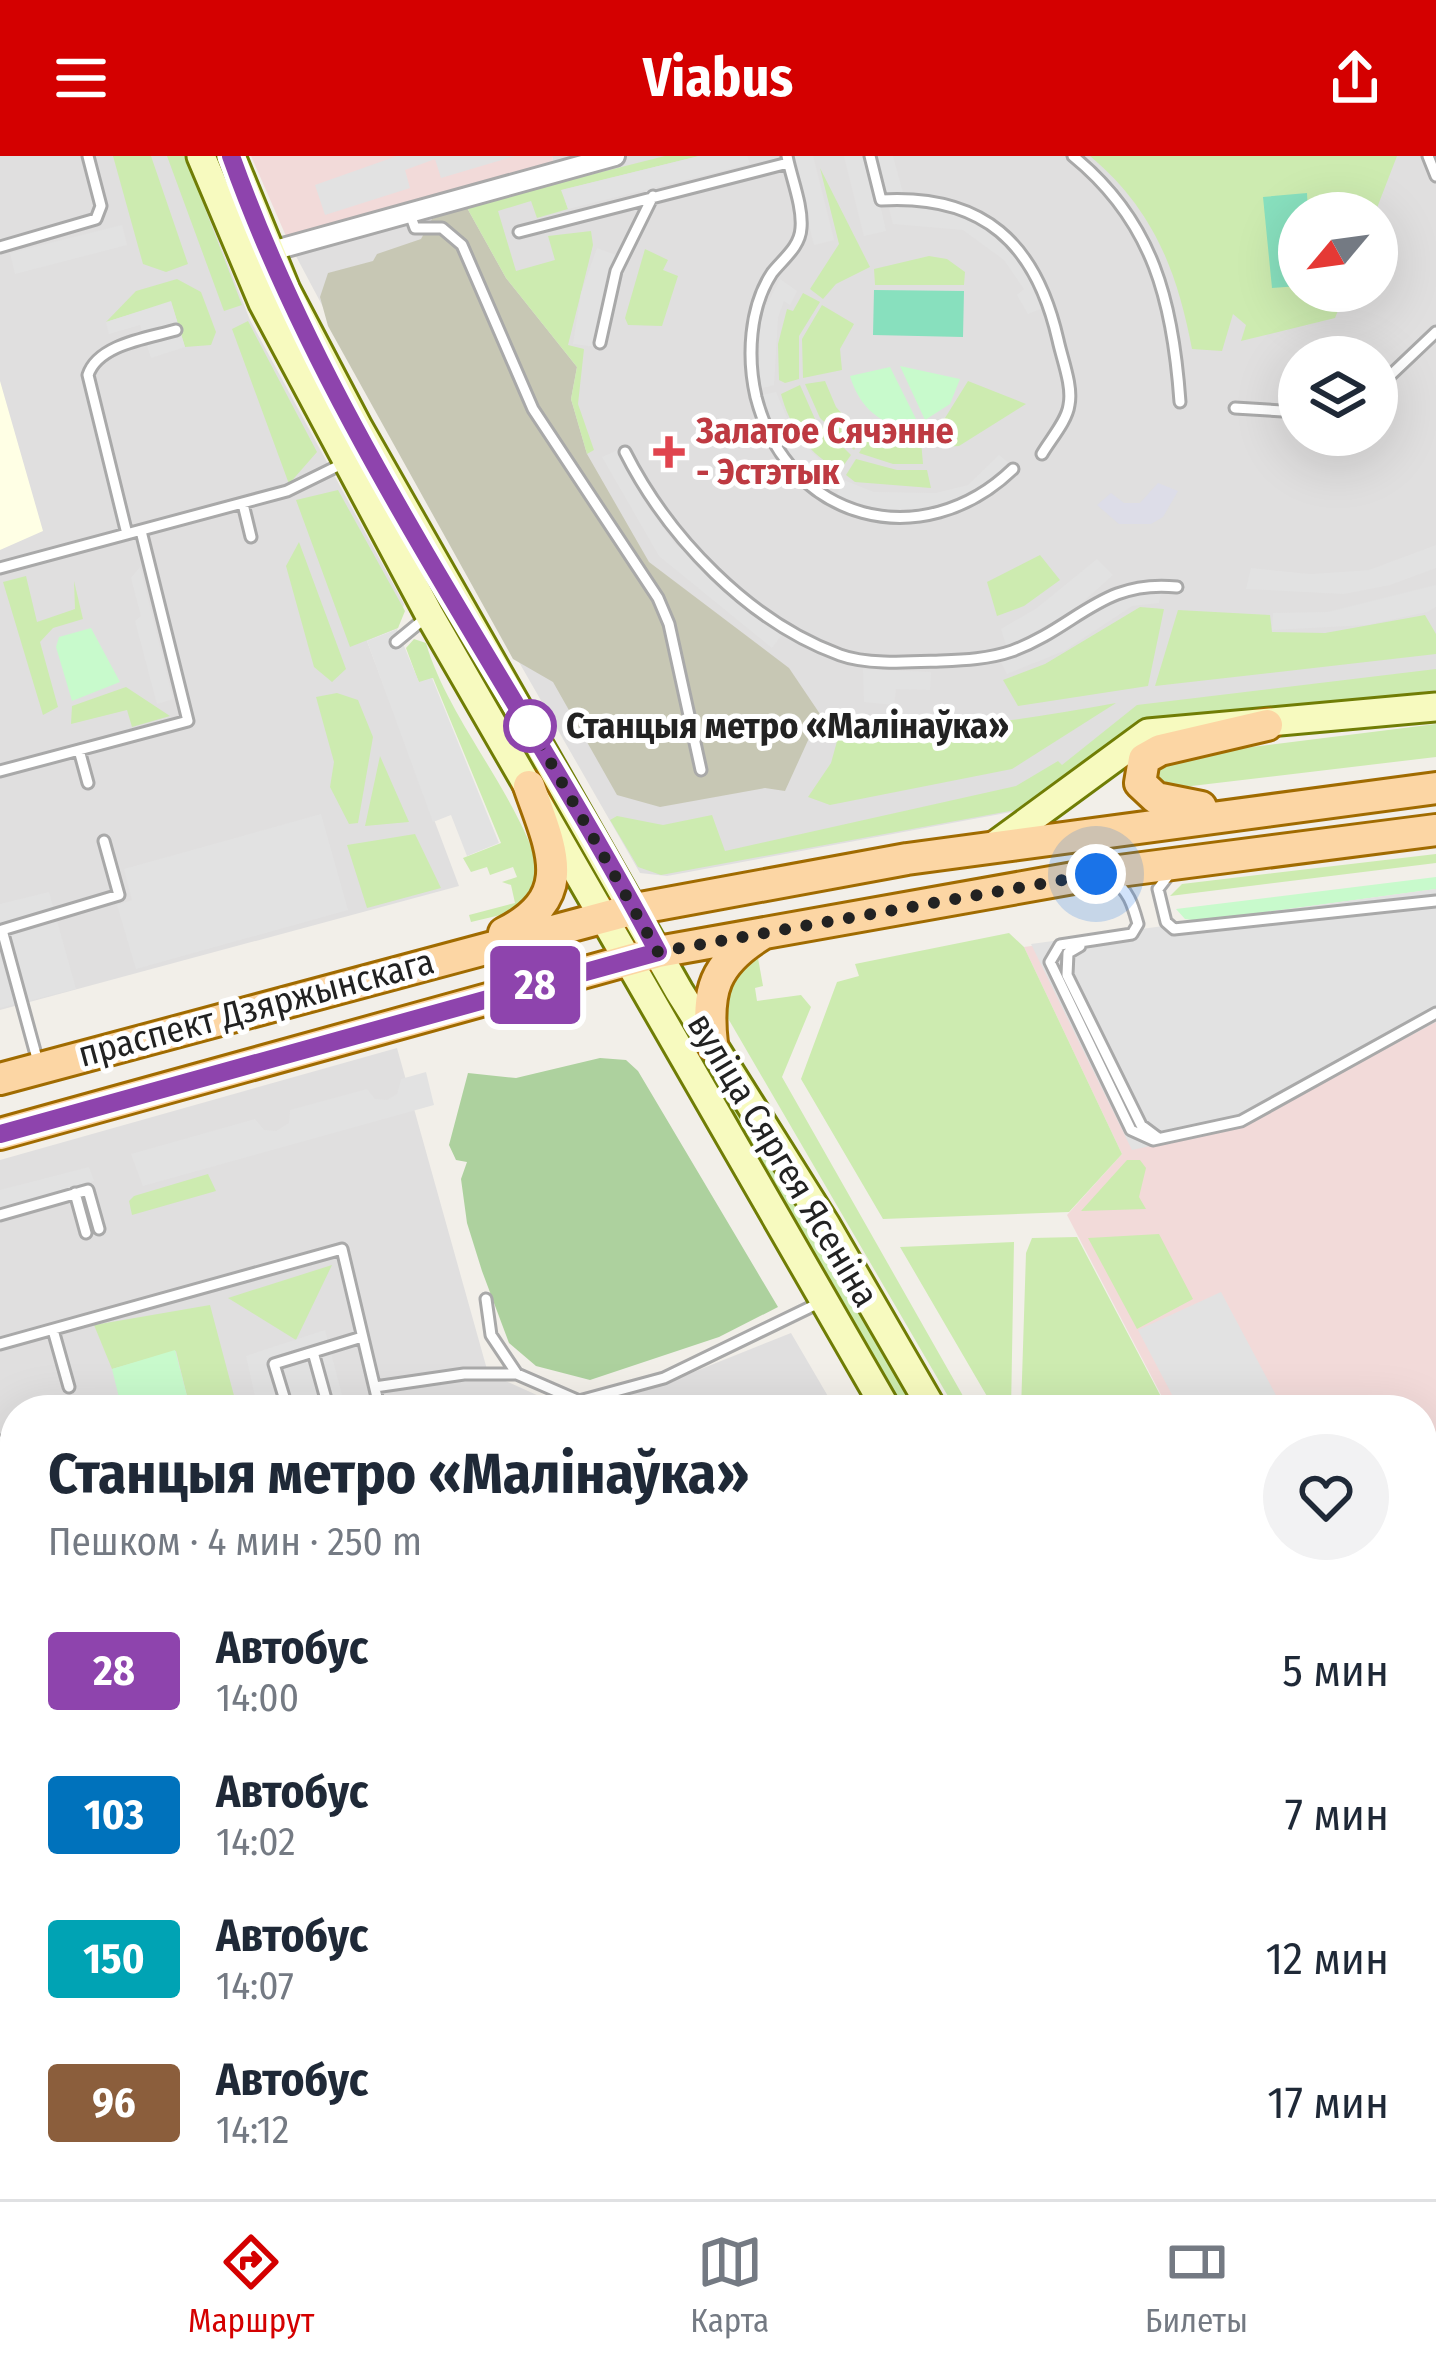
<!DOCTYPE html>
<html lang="ru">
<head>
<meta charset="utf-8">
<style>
	:root { --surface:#fff; --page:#f2f2f3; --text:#1f2937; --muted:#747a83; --line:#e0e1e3; --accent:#d40000 }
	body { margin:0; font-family:"Fira Sans Condensed",sans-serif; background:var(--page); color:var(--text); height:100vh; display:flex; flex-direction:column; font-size:45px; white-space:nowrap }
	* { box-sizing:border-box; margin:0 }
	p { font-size:39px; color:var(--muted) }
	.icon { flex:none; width:66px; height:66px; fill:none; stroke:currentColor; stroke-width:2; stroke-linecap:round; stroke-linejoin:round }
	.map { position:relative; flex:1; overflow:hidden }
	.side { position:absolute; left:0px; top:1239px; width:1437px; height:804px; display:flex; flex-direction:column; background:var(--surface); border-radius:48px 48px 0 0; box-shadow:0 12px 48px #0002 }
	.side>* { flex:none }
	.badge { padding:0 24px; border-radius:9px; font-size:42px; line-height:78px }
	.needle { width:78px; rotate:241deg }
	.controls { position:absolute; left:1278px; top:36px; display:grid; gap:24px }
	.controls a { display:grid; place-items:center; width:120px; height:120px; border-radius:50%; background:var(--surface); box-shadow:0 12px 48px #0002; font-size:60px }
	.you { position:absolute; width:60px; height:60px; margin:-30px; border:9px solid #fff; border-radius:50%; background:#1a73e8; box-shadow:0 0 0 18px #1a73e833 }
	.map>.badge { position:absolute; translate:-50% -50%; box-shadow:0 0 0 6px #fff }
	.round { display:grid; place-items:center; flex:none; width:126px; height:126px; border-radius:63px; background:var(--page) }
	.summary { display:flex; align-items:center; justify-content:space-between; height:204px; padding:0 48px }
	h1 { font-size:57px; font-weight:700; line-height:90px }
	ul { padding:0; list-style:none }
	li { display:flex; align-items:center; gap:36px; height:144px; padding:0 48px }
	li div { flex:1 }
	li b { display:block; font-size:45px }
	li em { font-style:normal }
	li .badge { min-width:132px; font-weight:700; text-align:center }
	header { display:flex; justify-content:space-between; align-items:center; height:156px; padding:0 48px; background:var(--accent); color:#fff; font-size:54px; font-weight:700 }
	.tabs { display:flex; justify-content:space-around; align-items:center; height:168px; border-top:3px solid var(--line); background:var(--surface); font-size:33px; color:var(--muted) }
	.tabs a { display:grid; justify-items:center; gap:6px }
	.tabs .active { color:var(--accent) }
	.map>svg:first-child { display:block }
	.residential { fill:#e0dfdf; fill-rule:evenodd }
	.commercial { fill:#f2dad9 }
	.education { fill:#ffffe5 }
	.construction { fill:#c7c7b4 }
	.grass { fill:#cdebb0 }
	.forest { fill:#add19e }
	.park { fill:#c8facc }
	.pitch { fill:#88e0be }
	.parking { fill:#e2e2e2 }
	.plaza { fill:#dddde8 }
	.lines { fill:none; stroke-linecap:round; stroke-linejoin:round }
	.stream { stroke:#aad3df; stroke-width:6 }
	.lane-casing { stroke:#a9a9a9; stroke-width:15 }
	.street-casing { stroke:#a9a9a9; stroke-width:24 }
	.secondary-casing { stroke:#707d05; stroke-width:33 }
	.primary-casing { stroke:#a06b00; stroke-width:36 }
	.lane { stroke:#fff; stroke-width:9 }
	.street { stroke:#fff; stroke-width:18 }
	.secondary { stroke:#f7fabf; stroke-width:27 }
	.primary { stroke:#fcd6a4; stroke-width:30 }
	.line-casing { stroke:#fff; stroke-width:27 }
	.line { stroke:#8e44ad; stroke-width:18 }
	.walk { stroke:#222; stroke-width:12; stroke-dasharray:0 21.6 }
	.health-dot { fill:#e0444e; stroke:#fff; stroke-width:4.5 }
	.stop-dot { fill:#fff; stroke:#8e44ad; stroke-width:6 }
	.labels { text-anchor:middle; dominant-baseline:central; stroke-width:10; stroke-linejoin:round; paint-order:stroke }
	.health-label { font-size:36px; font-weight:bold; fill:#be3a42; stroke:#fff; text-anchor:start }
	.stop-label { font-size:36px; font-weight:bold; fill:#222; stroke:#fff; text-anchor:start }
	.street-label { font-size:36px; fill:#222; stroke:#fff }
</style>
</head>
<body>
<header><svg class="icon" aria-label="menu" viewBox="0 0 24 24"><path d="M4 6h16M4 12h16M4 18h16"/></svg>Viabus<svg class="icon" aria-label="share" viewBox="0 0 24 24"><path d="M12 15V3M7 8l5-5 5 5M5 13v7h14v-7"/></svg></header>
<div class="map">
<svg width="1436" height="2043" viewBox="0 0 1436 2043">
	<rect width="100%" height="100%" fill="#f2efe9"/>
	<!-- residential -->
	<path class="residential" d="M0 0H185L250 164 404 448 398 472 367 485 459 730 0 854Z
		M552 0H1436V534L1150 569 1028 653 667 720 640 717 423 339 289 87 555 12ZM1299 57H1377V135H1299ZM1299 201H1377V279H1299Z
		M397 892 488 1217 570 1254H15V2028H1314L1321 2043H0V1004Z
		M791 1177 836 1254H584L676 1223Z"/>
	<!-- commercial -->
	<path class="commercial" d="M251 0H552L555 12 289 87Z
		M1436 733V1275L1422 1283V1254H1169L1067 1059 1122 998 1024 791Z"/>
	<!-- education -->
	<path class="education" d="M0 225 43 375 0 394Z
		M720 2028H980L988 2043H715Z"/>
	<!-- construction -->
	<path class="construction" d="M466 50 506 122 577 211 571 243 587 298 649 406 789 512 820 558 785 635 765 632 660 651 617 639 553 526 513 503 328 170 320 141 328 117 373 105 377 98 421 83 432 63Z"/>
	<!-- grass -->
	<path class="grass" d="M113 0H151L188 108 166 116 143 108Z
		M167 0H185L242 149 224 155Z
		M665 0H699L562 34 568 53 537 62 531 45 498 55 516 115 555 104 548 80 591 75 593 89 568 189 584 193 578 248 594 294 587 298 571 243 577 211 506 122 466 50Z
		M1090 0H1397L1375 57H1299V135H1346L1335 162 1241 185 1246 169 1233 158 1222 195 1192 193C1177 114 1153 53 1090 0Z
		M820 12 870 111 836 128 823 143 810 133 839 88Z
		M645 93 668 104 663 114 678 120 662 170 628 169 625 162Z
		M929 100 947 103 965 116 964 129H875L874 113Z
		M177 123 201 136 216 176 211 189 185 191 171 146 106 166 136 135Z
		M803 137 820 146 799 180V223L785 227 779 224 778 188 787 153 793 155Z
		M822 149 854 168 840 193 842 214 803 222 802 183Z
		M248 165 317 296 289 328 232 173Z
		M825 225 836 251 863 281 854 294 820 262 805 228Z
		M968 225 1026 248 959 290 942 291 925 270 945 262Z
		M800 229 815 263 851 299 841 313C810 302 789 269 781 238Z
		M876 268 920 273 923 308H893L859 297Z
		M856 303 897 314H927L931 332 855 326 846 319Z
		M338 334 405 455 398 472 350 491 296 344Z
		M299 386 346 513 332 526 314 511 286 410Z
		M1040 399 1060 424 1024 450 997 460 987 426Z
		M26 420 37 466 75 453 74 425 83 463 53 472 40 486 58 551 43 559 3 426Z
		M1140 451 1164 453 1148 530 1018 550 1003 524 1045 508Z
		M1178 454 1270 459 1272 476 1325 477 1425 459 1436 478V498L1155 530Z
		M414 483 426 487C448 564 524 646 541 722L522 754 471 766 469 759 515 747 511 729 502 726 517 721 513 711 490 719 487 711 471 716 463 702 501 687 433 522 419 527 406 492Z
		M1436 513V534L1157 568 1021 653 661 719 638 711 610 664 617 660 663 669 712 659 725 695 1016 630 1058 605 1062 609 1137 549Z
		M126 531 170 560 132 571 127 554 71 568 72 550Z
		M337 537 358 544 373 581 358 667 349 668 330 631 334 606 316 541Z
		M1116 547 1012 613 830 649 808 641 831 607 844 560C935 581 1025 563 1116 547Z
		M1436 568V601L1166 633 1145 610 1165 602Z
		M380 600 409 666 365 670Z
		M415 678 441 732 367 752 347 689Z
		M1436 698V707L1170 740 1182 728Z
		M1009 777 1024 791 1122 998 1069 1056 883 1063 801 923 837 826 859 820 855 808Z
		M758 802 763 830 755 832 757 845 801 839 811 851 782 921 971 1254H956L722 852 739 806Z
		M662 829C746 972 834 1111 917 1254H905L657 832Z
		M1127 1004H1140L1146 1012 1139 1041 1146 1053 1081 1055Z
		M208 1018 216 1035 132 1059 129 1045 134 1040Z
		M1159 1078 1193 1143 1137 1173 1088 1082Z
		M1077 1081 1168 1254H1021L1026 1097 1032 1082Z
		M1014 1086 1011 1254H995L900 1091Z
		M332 1109 296 1184 228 1142Z
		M210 1149 237 1251 153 1254 188 1244 176 1195 112 1213 94 1169Z"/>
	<!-- forest -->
	<path class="forest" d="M600 902 626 904 638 915 778 1151 719 1181 590 1224 536 1210 509 1187 482 1115 467 1067 461 1023 467 1006 456 1004 449 989 468 917 516 922Z"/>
	<!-- park -->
	<path class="park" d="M900 210 960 223 950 248 925 264Z
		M890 211 918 267C884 276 859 251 850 220Z
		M91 472 120 526 72 545 56 491 59 481Z
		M1436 721V733L1201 765 1185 763 1176 753Z
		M175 1194 188 1244 153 1254H122L112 1213Z
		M1422 1597 1436 1606V2043H1422L1415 2028H1422Z
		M15 1723V1859L0 1839V1728Z"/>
	<!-- pitch -->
	<path class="pitch" d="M1307 37 1308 57H1299V130L1272 132 1263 41Z
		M874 134 964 135 963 181 873 179Z
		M317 2028H681L679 2043H343Z"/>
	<!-- parking -->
	<path class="parking" d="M397 0H515L441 22 435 3 405 14 410 32 325 59 315 29Z
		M699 0H747L750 8 568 53 561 34Z
		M792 0H813L834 84 814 89Z
		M844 0H893L903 37 879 44 886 75 864 80Z
		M938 51 983 66 1017 94 1045 151 1028 158 1017 139 1024 133 1004 104 963 74 893 68 889 52Z
		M122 69 127 89 15 118 10 97Z
		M597 92 624 102 603 192 573 188 581 137Z
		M780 123 797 135 790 149 784 145 778 161 774 229 759 233 760 162Z
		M171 145 185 191 151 202 140 169 109 178 106 166Z
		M776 236 795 280 836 319 827 334 789 300 770 270 759 240Z
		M620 293 645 346 674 387 783 477 772 492 659 400 602 301Z
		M999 299 1011 309 956 351 881 354 836 340 844 324 874 336 935 337 968 329Z
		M1436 389V412L1390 429 1344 438 1246 433 1251 412 1309 418 1369 414Z
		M1097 403 1113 419 1076 452 1007 492 1001 473 1037 452Z
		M140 411 173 543 157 548 135 465 141 460 131 422Z
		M1436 429V451L1427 456 1367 469 1272 474 1273 457 1328 456Z
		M1162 432 1159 447 1132 450 1064 495 1007 518 1001 506 1051 485 1128 433Z
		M397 473 419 526 432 522 499 687 467 700 451 659 433 666 367 485Z
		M863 513 931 516 930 534 896 533 894 549 864 546Z
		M321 658 348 754 136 813 117 749 132 744 124 713Z
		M1436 733V866L1242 970 1132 994 1031 788Z
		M49 736 76 833 0 852V748Z
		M426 916 434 949 143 1030 131 998 255 963 264 974 276 975 289 967 290 954 367 933 375 943 387 944 397 938 401 923Z
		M89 1011 94 1025 51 1038 48 1053 0 1067V1034Z
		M1221 1136 1278 1243 1284 1254H1180L1138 1174Z
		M325 1174 346 1254H258L246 1200Z
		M1436 1394V1601L1422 1592V1402Z"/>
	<!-- plaza -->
	<path class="plaza" d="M1158 327 1178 335 1163 361 1151 368H1119L1097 349 1111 337 1124 347H1140Z"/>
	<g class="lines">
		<!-- stream -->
		<path class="stream" d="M1422 1791 1436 1816"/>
		<!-- lane casing -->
		<g class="lane-casing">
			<path id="lane" d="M787 0C791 21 803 50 801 72 800 91 783 103 772 117 749 152 747 202 756 241 788 366 923 400 1013 313
				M870 0 881 44C983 38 1036 87 1058 184 1062 203 1073 230 1069 249 1067 265 1050 284 1042 298
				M1073 0C1154 66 1173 147 1180 246
				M1428 0 1436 20
				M410 58 415 72H442L462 89 533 253 658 442 669 468 701 614
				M519 76 788 7
				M0 91 96 63 101 50 88 0
				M600 187 616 115 653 40
				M1377 232 1436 176
				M1235 252 1299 256
				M625 296C668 381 749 466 840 499 867 509 911 506 940 505 964 504 989 503 1012 495 1077 471 1102 423 1177 431
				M243 348 251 381
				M127 378 88 219C98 188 149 182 176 174
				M0 412 287 335 346 306
				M396 486 424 463
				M79 594 88 627
				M0 615 188 565 141 375
				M1171 716 1158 733 1166 766 1174 773 1436 745
				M1112 724C1129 734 1133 750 1138 768L1132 778 1060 789 1050 806 1131 974 1153 984 1241 965 1436 857
				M1080 790 1068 797 1067 819 1141 969 1157 981
				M38 906 2 774 119 739 104 685
				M75 1037 86 1077
				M0 1059 88 1034 99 1073
				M486 1143 491 1179 517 1218
				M53 1174 69 1231
				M0 1188 342 1093 380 1254
				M313 1196 329 1254
				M375 1231 464 1218H517L579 1245 664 1222 819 1147
				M288 1254 274 1208 362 1181
				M0 1285 15 1355
				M0 1392 15 1379
				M0 1512 15 1508
				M0 1658 15 1654
				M1096 2028 1103 2043
				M146 2043 172 2028"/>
		</g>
		<!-- street casing -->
		<g class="street-casing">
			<path id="street" d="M261 98 615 0"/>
		</g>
		<!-- secondary casing -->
		<g class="secondary-casing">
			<path id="secondary" d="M201 0 263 147 430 460 887 1254
				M231 0 286 134 358 271 679 835 826 1069 933 1254
				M994 690 1148 577 1436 551
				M1422 1337 1436 1330
				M1343 2028 1351 2043"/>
		</g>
		<!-- primary casing -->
		<g class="primary-casing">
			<path id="primary" d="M1201 651 1156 642 1140 627 1144 603 1160 594 1267 569
				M504 777C578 740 550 691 529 630
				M712 888C706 835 714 808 761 779
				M0 923 635 753 907 703 1436 632
				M0 978 658 796 1096 718 1436 674"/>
		</g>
		<!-- lane -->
		<use href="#lane" class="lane"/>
		<!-- street -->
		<use href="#street" class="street"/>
		<!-- secondary -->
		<use href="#secondary" class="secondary"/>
		<!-- primary -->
		<use href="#primary" class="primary"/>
	</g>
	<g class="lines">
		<!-- line casing -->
		<g class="line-casing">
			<path id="line" d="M0 978 658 796C519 533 331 281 231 0"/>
		</g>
		<!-- line -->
		<use href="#line" class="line"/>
		<!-- walk -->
		<path class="walk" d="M530 570 658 796 1096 718"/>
	</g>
	<!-- markers -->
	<path class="health-dot" d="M663 278h12v12h12v12h-12v12h-12v-12h-12v-12h12z"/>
	<circle class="stop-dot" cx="530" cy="570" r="24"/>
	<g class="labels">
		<!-- health labels -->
		<g class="health-label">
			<text x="696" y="275">Залатое Сячэнне<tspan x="696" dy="41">- Эстэтык</tspan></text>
		</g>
		<!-- stop labels -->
		<g class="stop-label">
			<text x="566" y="570">Станцыя метро «Малінаўка»</text>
		</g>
		<!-- street labels -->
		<g class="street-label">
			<text transform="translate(256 852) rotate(-15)">праспект Дзяржынскага</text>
			<text transform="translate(783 1004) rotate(59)">вуліца Сяргея Ясеніна</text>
		</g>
	</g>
</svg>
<div class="controls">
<a><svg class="needle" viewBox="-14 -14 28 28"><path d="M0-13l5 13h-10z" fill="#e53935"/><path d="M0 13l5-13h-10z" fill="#747a83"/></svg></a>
<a><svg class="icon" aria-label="layers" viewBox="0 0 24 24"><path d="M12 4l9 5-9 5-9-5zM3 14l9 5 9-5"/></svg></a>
</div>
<div class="you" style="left:1096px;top:718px"></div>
<b class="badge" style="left:535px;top:829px;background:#8e44ad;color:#fff">28</b>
<section class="side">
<div class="summary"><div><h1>Станцыя метро «Малінаўка»</h1><p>Пешком · 4 мин · 250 m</p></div><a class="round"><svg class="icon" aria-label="heart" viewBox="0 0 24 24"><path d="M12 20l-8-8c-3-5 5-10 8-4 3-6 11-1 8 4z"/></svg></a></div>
<ul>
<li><span class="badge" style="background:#8e44ad;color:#fff">28</span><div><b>Автобус</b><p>14:00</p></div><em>5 мин</em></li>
<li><span class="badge" style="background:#0072bc;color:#fff">103</span><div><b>Автобус</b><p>14:02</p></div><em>7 мин</em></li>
<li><span class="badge" style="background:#00a3b4;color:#fff">150</span><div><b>Автобус</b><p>14:07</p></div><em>12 мин</em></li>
<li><span class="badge" style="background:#8b5e3c;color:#fff">96</span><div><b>Автобус</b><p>14:12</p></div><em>17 мин</em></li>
</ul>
</section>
</div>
<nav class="tabs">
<a class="active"><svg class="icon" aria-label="directions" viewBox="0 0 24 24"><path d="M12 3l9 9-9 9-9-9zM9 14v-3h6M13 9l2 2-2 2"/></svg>Маршрут</a>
<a><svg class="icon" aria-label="map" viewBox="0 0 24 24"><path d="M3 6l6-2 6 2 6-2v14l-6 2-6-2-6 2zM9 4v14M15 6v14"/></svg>Карта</a>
<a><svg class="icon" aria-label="tickets" viewBox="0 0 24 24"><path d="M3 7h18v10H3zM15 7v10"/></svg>Билеты</a>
</nav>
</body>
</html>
